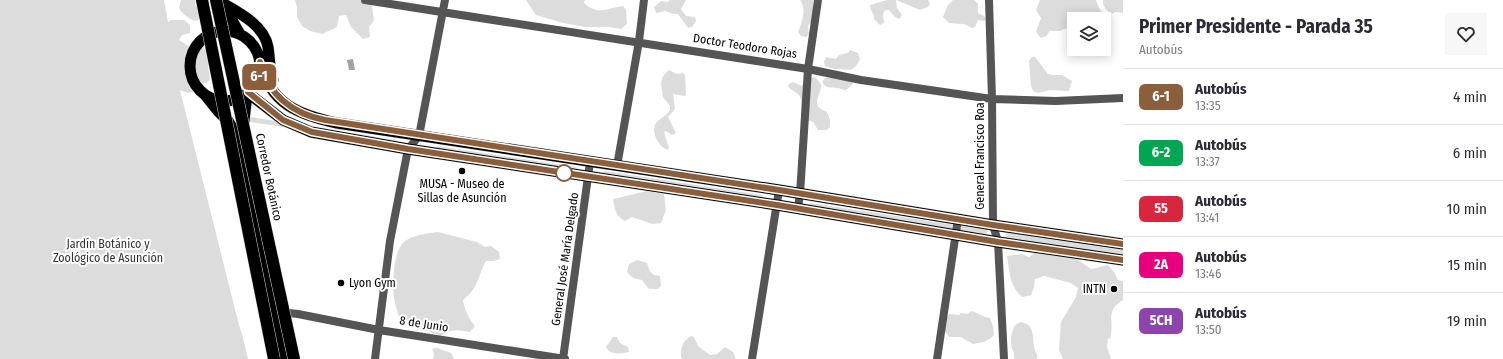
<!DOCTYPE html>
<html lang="es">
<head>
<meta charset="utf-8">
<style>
	:root { --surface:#fff; --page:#f7f7f7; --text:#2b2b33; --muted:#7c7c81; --line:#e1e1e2 }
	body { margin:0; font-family:"Fira Sans Condensed",sans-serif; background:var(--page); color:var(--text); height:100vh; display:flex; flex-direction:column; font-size:15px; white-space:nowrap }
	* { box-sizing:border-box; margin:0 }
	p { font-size:13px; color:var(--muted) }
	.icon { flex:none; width:22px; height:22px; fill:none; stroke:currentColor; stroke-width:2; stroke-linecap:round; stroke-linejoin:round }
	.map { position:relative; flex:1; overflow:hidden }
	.panel { display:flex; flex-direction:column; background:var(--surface); width:380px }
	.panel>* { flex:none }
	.badge { padding:0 8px; border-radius:6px; font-size:14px; line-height:26px }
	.fabs { position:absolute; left:1067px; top:12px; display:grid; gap:8px }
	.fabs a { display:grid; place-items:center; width:44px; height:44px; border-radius:0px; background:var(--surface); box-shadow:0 2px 10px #0003; font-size:20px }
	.map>.badge { position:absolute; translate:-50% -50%; box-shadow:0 0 0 2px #fff }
	.round { display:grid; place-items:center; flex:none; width:42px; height:42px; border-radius:0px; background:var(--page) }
	.head { display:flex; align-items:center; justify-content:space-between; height:68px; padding:0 16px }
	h1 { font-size:19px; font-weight:700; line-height:30px }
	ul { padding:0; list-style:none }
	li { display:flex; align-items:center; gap:12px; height:56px; padding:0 16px; border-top:1px solid var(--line) }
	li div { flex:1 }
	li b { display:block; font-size:15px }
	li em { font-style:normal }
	li .badge { min-width:44px; font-weight:700; text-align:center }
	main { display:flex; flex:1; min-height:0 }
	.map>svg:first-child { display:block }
	.green { fill:#dcdcdc }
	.water { fill:#a3a3a3 }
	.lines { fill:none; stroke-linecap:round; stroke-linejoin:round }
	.trunk-casing { stroke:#dbdbdb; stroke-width:12 }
	.minor { stroke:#555; stroke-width:8 }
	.tertiary { stroke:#555; stroke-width:8 }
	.trunk { stroke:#000; stroke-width:11 }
	.motorway-bridge-casing { stroke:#dbdbdb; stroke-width:13; stroke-linecap:butt }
	.motorway-bridge { stroke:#000; stroke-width:12 }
	.line-casing { stroke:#fff; stroke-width:9 }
	.line { stroke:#8b5e3c; stroke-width:6 }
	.poi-dot { fill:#000; stroke:#fff; stroke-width:1.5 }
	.stop-dot { fill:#fff; stroke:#8b5e3c; stroke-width:2 }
	.labels { text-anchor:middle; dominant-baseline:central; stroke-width:4; stroke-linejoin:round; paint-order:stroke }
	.street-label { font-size:12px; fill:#000; stroke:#fff }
	.poi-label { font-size:12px; fill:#000; stroke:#fff }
	.park-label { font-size:12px; fill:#333; stroke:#fff }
</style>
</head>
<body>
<main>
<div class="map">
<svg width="1123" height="359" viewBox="0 0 1123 359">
	<rect width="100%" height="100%" fill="#fff"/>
	<!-- green -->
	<path class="green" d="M0 0H164L168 22 171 20H184L190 25V33L182 35 179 40 188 46 195 42H200L204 49 208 52 209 61 208 66 210 80 206 83H198L193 92 188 93 180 90 239 325C243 336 245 347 248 359H0Z
		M181 0H195V4L201 13 200 18 196 21C190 20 181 13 179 8Z
		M295 0H371L374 20 369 27 370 37 363 39 351 27 346 15 339 16 337 27 322 34 310 31 302 26 297 17V7Z
		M526 0H585L584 3C599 16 606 8 623 6L626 10 627 24 621 29 609 27H586L563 23 536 15Z
		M670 0H686L681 9 686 16 695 17 696 21 692 27 688 28 678 14H674L665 11 656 13 654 7 661 1 668 2Z
		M800 0H813V18L808 26 809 34 806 37 801 36 798 32C802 22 807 9 800 0Z
		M887 0H896L897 8 902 15 899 19 895 17 889 10H885L883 14 884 23 880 25 874 19V15L871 10 870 5Z
		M896 0H928L930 4 928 7 920 10Z
		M953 0H974L978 4V13L984 16 986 19 984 21 978 20 975 27 972 28 964 24 949 23 943 17 948 5Z
		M1040 0H1096L1099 8 1108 20 1104 26V19H1074V25L1060 31H1049C1048 36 1045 37 1041 38L1036 32 1041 18 1036 10Z
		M1103 0H1123V13L1115 12 1112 14C1107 11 1102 6 1103 0Z
		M850 50 858 53 860 60 855 67 851 70C842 69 834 70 825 66L824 62 826 57 836 59 839 55 848 53Z
		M1032 57H1035L1048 74 1053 75H1062L1072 81 1069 91 1050 90 1038 93 1033 91 1031 86 1029 61Z
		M669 70 677 74 683 73 685 75 686 94 685 96 673 94 675 109 668 117 676 133 672 135 666 131 664 132 669 148 667 150C659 146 650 132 656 123 660 118 667 116 670 110V106L663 97 661 83 663 76Z
		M815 77 821 84C822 97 808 105 827 112L830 120V127L827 130H818L813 122 804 119C800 110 803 103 800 97 798 92 791 91 788 86L789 84 793 82 801 86 810 78Z
		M832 77 853 80V84L846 90C842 90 840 88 837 88 830 87 826 89 822 82L825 78Z
		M251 117 396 140 397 143 395 144 250 122 249 120Z
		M437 146 576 167 578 169 434 149Z
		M605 171 762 195 764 199 602 174Z
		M647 191 664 194 666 210 661 223 653 224 632 217 625 221C615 216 615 209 613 199Z
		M811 203 987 230 988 231 986 234 810 208 809 204Z
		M438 232 477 242 485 247 491 246 499 252 500 259 494 261H486C477 277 479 288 463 300 465 311 468 317 475 326L470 332C459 330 451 328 441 336L433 333 400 319C392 299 392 284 395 263 397 255 398 247 405 241 414 235 427 233 438 232Z
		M1008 233 1123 250V255L1007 237 1006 234Z
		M1036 252 1060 254 1067 258 1077 259 1091 269 1108 265 1114 272 1118 280 1123 281V300C1104 311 1115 323 1110 339L1108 338 1107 347 1111 359H1063L1059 350 1061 322 1076 297 1078 288 1071 283 1044 276 1035 279 1034 287 1031 295 1022 297C1009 285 1010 273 1007 256L1022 254 1029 257Z
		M637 260 647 263C650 272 650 275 660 276L661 286C657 291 655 288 649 289L642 280 633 278 627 272 629 264Z
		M971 311C978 313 982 317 990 318L993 326 994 335 991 338 984 342 973 344 961 337H949L943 329 945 320 949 314 959 315 961 313 968 314Z
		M1021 322C1037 325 1031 340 1035 350 1036 354 1038 354 1037 359H1014C1015 355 1014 353 1012 349 1010 341 1011 332 1015 325Z
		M691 336 694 337 698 346 710 355 717 354 725 347 733 352 736 359H683L681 357C681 348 682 341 691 336Z
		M613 337H617L620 343 628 347 629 352C620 354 610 355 606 347Z
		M437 348 451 353 454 359H433L434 354 432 349Z"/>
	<!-- water -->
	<path class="water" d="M353 59 355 70H349L347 60Z"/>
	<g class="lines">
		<!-- trunk casing -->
		<g class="trunk-casing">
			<path id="trunk" d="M217 0C236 11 264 24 268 47 270 59 269 69 273 80
				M221 5C230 14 233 23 240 34
				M190 66a35 35 0 1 1 70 0a35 35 0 1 1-70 0Z
				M260 62C270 104 299 115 337 123L779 190 993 225 1123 244
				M248 93 283 120 311 132 408 149 777 205 998 242 1123 260
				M206 96 218 111 228 121 233 129 238 142 283 359
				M244 121 247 94"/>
		</g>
		<!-- minor -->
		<path class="minor" d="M365 0 808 69 861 80 992 99 1056 101 1123 98
			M989 0 992 99 993 225
			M617 166 639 41 644 0
			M798 208 800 194 808 69 818 0
			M280 312 298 314 379 330 565 359
			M375 359 390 241 408 149 419 136 445 0
			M563 359 590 162
			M752 359 779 190"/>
		<!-- tertiary -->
		<path class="tertiary" d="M993 225 998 242 1004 359
			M937 359 958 219"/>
		<!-- trunk -->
		<use href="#trunk" class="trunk"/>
		<!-- motorway-bridge casing -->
		<g class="motorway-bridge-casing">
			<path id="motorway-bridge" d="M202 0 274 359
				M216 0 294 359"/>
		</g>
		<!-- motorway-bridge -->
		<use href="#motorway-bridge" class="motorway-bridge"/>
	</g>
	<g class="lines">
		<!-- line casing -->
		<g class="line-casing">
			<path id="line" d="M1123 244 993 225 779 190 325 120C293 114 268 95 260 62 260 74 257 84 248 92L283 120 312 132 408 149 777 205 998 242 1123 260"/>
		</g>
		<!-- line -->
		<use href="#line" class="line"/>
	</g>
	<!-- markers -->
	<g class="poi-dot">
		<circle cx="462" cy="171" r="4"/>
		<circle cx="341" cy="283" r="4"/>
		<circle cx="1114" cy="289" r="4"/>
	</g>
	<circle class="stop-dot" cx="564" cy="173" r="8"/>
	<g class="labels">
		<!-- street labels -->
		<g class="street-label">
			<text transform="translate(745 46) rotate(9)">Doctor Teodoro Rojas</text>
			<text transform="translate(980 156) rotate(-90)">General Francisco Roa</text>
			<text transform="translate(269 177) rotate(78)">Corredor Botánico</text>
			<text transform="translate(565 259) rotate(-82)">General José María Delgado</text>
			<text transform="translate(424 324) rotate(9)">8 de Junio</text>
		</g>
		<!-- poi labels -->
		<g class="poi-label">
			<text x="462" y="184">MUSA - Museo de<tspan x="462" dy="14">Sillas de Asunción</tspan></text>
			<text x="349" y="283" text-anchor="start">Lyon Gym</text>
			<text x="1106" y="289" text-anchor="end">INTN</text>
		</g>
		<!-- park labels -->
		<g class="park-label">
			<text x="108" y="244">Jardín Botánico y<tspan x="108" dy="14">Zoológico de Asunción</tspan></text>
		</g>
	</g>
</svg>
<div class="fabs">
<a><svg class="icon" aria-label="layers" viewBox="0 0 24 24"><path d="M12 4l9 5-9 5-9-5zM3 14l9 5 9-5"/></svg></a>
</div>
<b class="badge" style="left:259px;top:77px;background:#8b5e3c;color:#fff">6-1</b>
</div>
<section class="panel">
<div class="head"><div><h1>Primer Presidente - Parada 35</h1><p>Autobús</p></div><a class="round"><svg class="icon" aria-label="heart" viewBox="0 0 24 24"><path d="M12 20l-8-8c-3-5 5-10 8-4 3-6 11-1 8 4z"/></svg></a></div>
<ul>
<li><span class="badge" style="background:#8b5e3c;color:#fff">6-1</span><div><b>Autobús</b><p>13:35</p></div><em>4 min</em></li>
<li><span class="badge" style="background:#00a651;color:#fff">6-2</span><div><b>Autobús</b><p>13:37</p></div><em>6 min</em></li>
<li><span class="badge" style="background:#d7263d;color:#fff">55</span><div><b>Autobús</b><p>13:41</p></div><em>10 min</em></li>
<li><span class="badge" style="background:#e6007e;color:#fff">2A</span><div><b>Autobús</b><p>13:46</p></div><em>15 min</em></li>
<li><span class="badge" style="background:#8e44ad;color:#fff">5CH</span><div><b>Autobús</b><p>13:50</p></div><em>19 min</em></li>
</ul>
</section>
</main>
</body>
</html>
